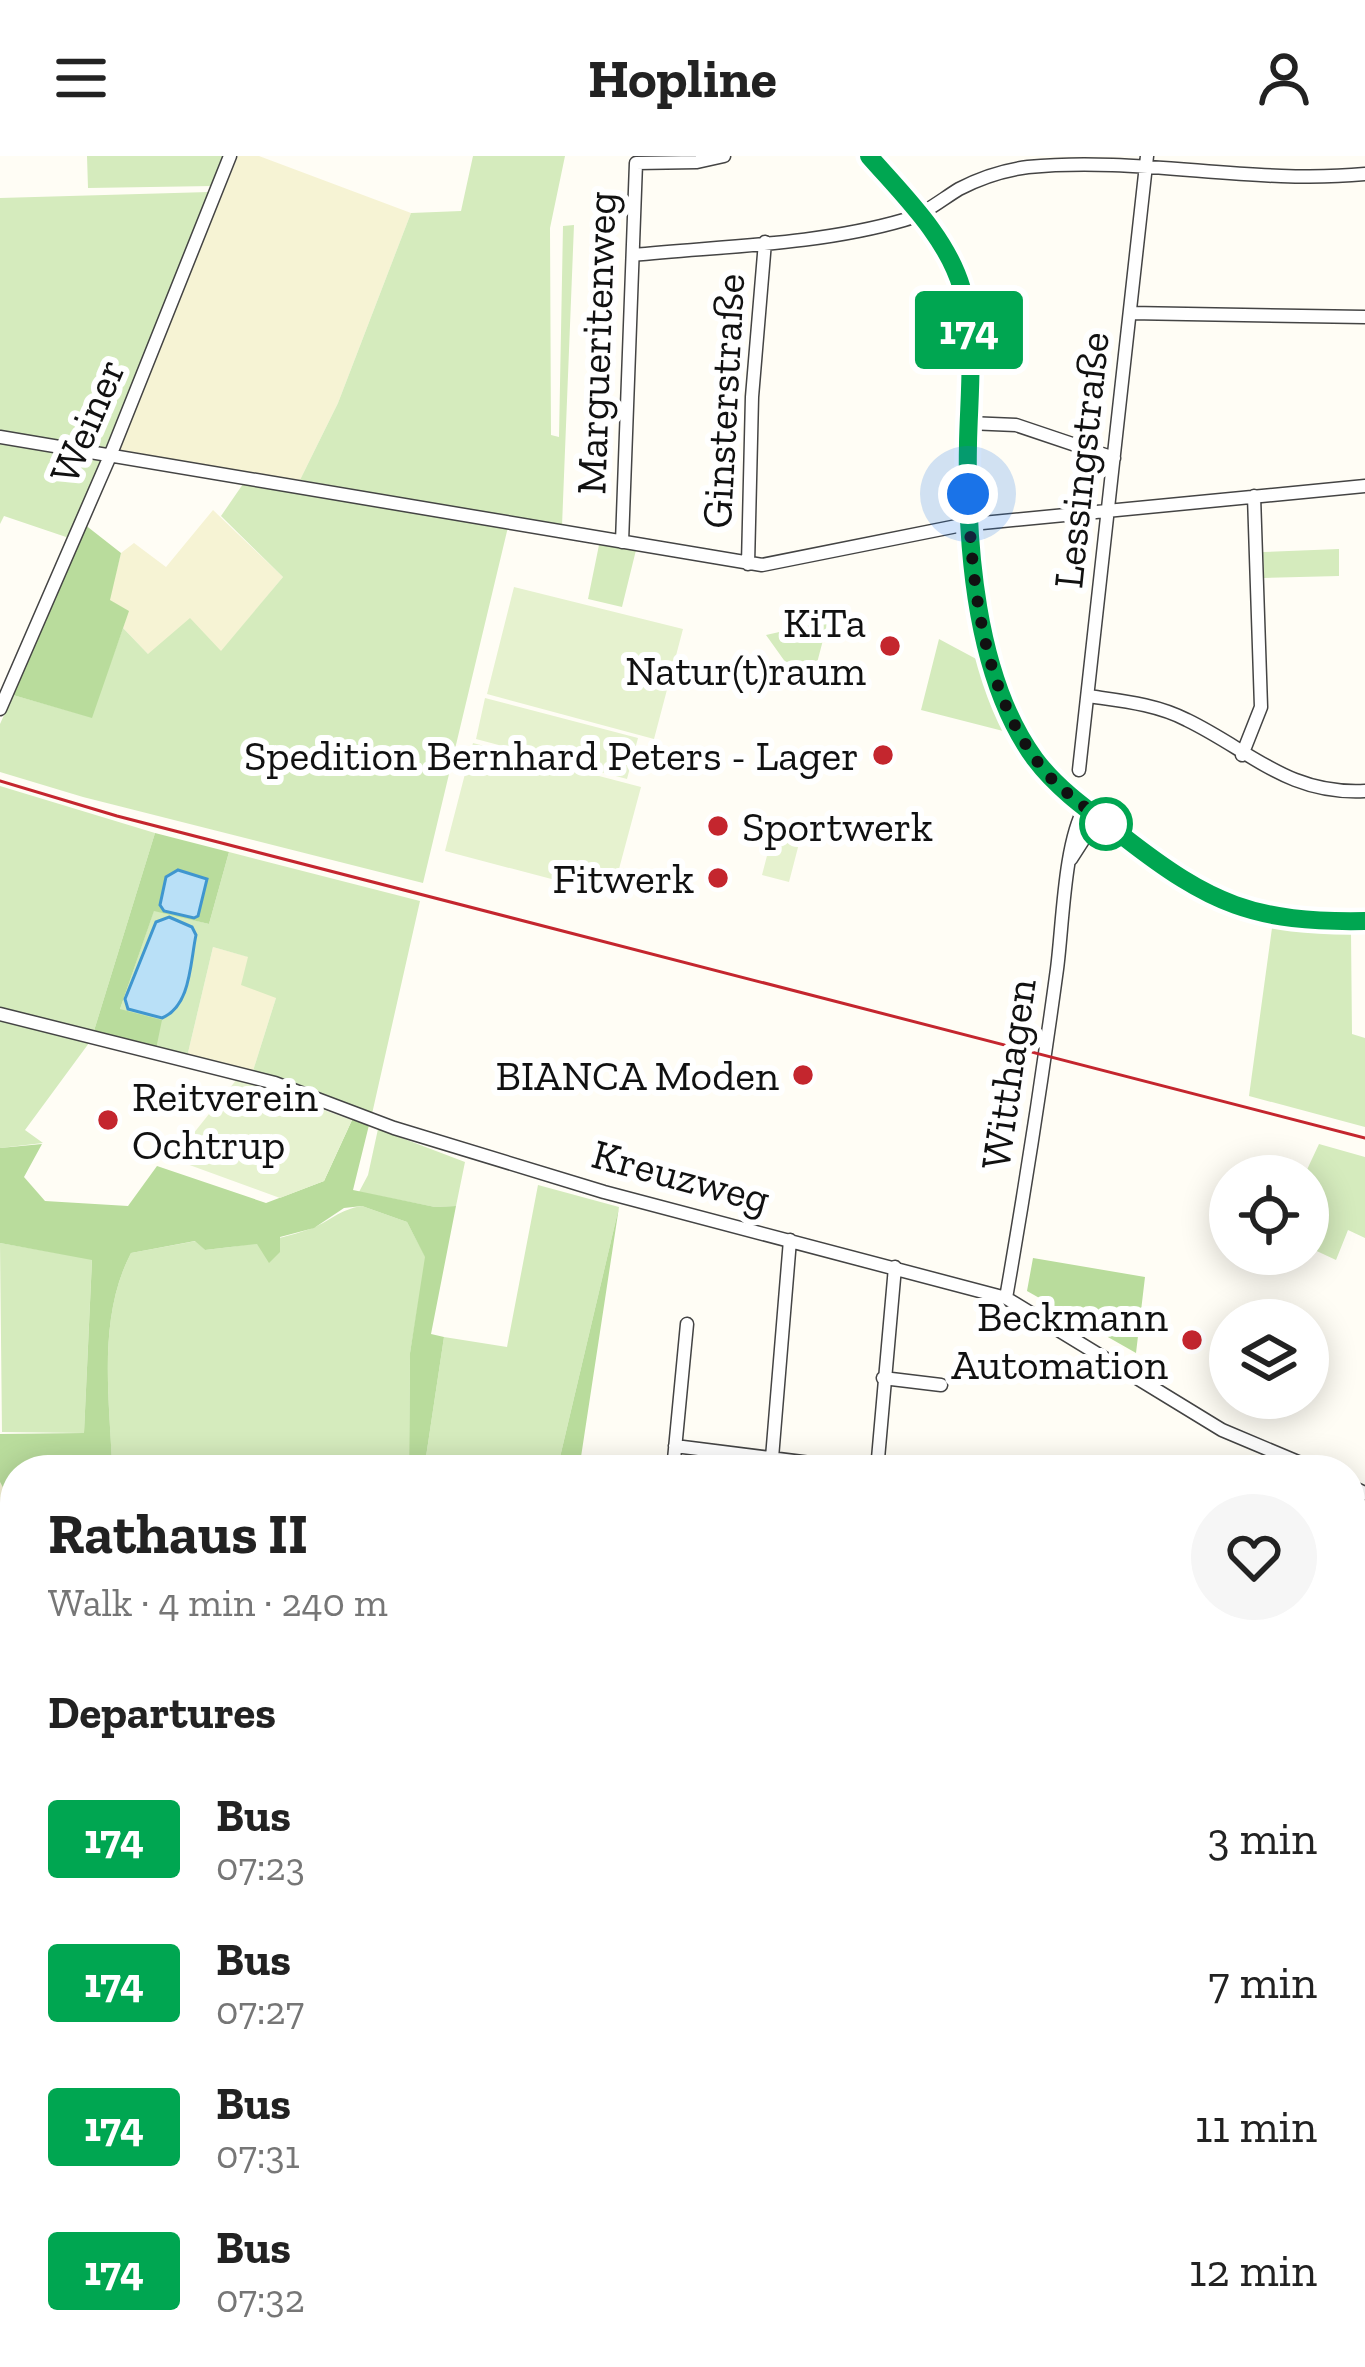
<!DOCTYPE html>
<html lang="en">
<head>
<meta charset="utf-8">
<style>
	:root { --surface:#fff; --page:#f6f6f6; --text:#222; --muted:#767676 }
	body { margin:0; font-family:"Zilla Slab",serif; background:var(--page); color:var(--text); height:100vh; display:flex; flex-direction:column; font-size:45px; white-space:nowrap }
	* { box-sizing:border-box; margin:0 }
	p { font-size:39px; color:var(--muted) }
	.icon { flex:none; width:66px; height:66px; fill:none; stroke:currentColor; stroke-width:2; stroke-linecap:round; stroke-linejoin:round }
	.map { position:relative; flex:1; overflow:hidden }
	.drawer { position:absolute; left:0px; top:1299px; width:1365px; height:912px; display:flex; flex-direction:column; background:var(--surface); border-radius:48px 48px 0 0; box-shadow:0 6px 30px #0003 }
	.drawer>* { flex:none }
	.badge { padding:0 24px; border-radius:9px; font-size:42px; line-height:78px }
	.controls { position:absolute; left:1209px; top:999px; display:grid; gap:24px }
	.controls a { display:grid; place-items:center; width:120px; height:120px; border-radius:50%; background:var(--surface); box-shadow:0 6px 30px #0003; font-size:60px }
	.you { position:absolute; width:60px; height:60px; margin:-30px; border:9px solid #fff; border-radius:50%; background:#1a73e8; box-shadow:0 0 0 18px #1a73e833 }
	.map>.badge { position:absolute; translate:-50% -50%; box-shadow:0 0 0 6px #fff }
	h2 { padding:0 48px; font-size:45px; line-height:108px }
	.round { display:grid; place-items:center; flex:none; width:126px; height:126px; border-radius:63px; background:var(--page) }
	.overview { display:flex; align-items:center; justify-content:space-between; height:204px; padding:0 48px }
	h1 { font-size:57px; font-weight:800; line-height:90px }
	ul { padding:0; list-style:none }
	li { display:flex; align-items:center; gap:36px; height:144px; padding:0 48px }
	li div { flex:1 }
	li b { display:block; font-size:45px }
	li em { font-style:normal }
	li .badge { min-width:132px; font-weight:700; text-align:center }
	header { display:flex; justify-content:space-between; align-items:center; height:156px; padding:0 48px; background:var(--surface); font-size:54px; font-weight:800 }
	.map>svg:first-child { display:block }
	.farmland { fill:#f6f3d4 }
	.green { fill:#d5ebbd }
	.forest { fill:#b9dc9c }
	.pitch { fill:#e6f2cf }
	.water { fill:#b9e0f7; stroke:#3f96cf; stroke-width:3 }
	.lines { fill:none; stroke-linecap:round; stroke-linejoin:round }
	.minor-casing { stroke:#444; stroke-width:15 }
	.major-casing { stroke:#222; stroke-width:20 }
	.highway-casing { stroke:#222; stroke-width:21 }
	.minor { stroke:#fff; stroke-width:12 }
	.major { stroke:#f9d66b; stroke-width:16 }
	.highway { stroke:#f5a25d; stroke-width:18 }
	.rail { stroke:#c4262e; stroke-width:3 }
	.line-casing { stroke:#fff; stroke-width:27 }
	.line { stroke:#00a651; stroke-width:18 }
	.walk { stroke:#111; stroke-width:12; stroke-dasharray:0 21.6 }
	.poi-dot { fill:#c4262e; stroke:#fff; stroke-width:4.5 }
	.stop-dot { fill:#fff; stroke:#00a651; stroke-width:6 }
	.labels { text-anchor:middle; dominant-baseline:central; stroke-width:12; stroke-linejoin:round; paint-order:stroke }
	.street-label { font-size:42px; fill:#111; stroke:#fff }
	.poi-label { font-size:42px; fill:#111; stroke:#fff; text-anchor:end }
</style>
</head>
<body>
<header><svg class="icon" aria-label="menu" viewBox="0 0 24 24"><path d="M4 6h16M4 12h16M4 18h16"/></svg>Hopline<svg class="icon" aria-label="person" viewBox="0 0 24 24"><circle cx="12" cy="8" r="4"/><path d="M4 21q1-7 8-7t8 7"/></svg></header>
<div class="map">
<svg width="1365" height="2211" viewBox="0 0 1365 2211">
	<rect width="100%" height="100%" fill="#fffdf5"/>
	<!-- farmland -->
	<path class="farmland" d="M238 0H259L411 57 338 247 300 324 117 296Z
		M213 354 283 421 221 496 148 498 123 472 128 455 109 444 121 397 134 387 166 411Z
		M213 791 249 801 276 842 252 918 187 901Z
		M0 1326 15 1354V1450L0 1455Z
		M7 1795 15 1800V2039L0 2041V1813L4 1814Z
		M9 2175 15 2196H584L581 2211H0V2176Z"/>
	<!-- green -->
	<path class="green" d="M87 0H225L213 30 88 32Z
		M473 0H565L550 72 551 279 559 281 563 70 574 69 562 370 300 324 338 247 411 57 461 55Z
		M209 36 109 295 0 279V42Z
		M0 285 102 303 69 382 4 360 0 368Z
		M243 328 508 371 423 727 83 641 0 616V568L13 539 91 561 123 472 148 498 190 462 221 495 283 421 221 360Z
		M599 389 636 394 622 451 588 443Z
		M1339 393V420L1264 422 1263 396Z
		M828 465 812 526 796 521 766 479Z
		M939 483 980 505 1007 576 921 554Z
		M0 630 155 677 93 878 0 855Z
		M229 696 420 745 372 958 280 922 252 918 276 842 241 829 248 801 213 791 187 901 156 893 120 853 154 754 209 768Z
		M1272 772 1351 776 1352 878 1365 882V971L1249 940Z
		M0 862 89 887 25 974 43 987 0 992Z
		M378 973 465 1006 456 1050 435 1051 359 1036 368 1019Z
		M1319 988 1365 1001V1082L1348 1074 1336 1104 1308 1091V1020H1304Z
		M538 1029 619 1051 557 1314H424L444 1181 507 1191Z
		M362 1050 407 1066 426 1102 410 1197 409 1314H124L112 1308C109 1238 98 1160 131 1097L196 1085 205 1094C241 1090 276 1085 310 1073 329 1066 340 1053 362 1050Z
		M0 1087 92 1103 84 1277 2 1276Z
		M15 1450V1611L1 1628 0 1455Z"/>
	<!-- forest -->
	<path class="forest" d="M84 368 121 397 110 444 129 455 92 562 13 539Z
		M155 677 229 696 209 768 154 755 120 853 162 864 156 893 93 878Z
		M352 964 369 969 353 1034 435 1051 456 1050 431 1178 444 1181 424 1314H409L410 1197 425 1101 407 1066 362 1050 344 1052 314 1072 280 1081V1096L269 1107 257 1088 205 1094 195 1085 131 1097C98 1160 109 1238 112 1307L124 1314H15V1354L0 1326V1278L84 1277 92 1104 0 1087V992L42 988 24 1021 45 1045 128 1050 157 1010 266 1047 324 1025Z
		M619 1051 579 1314H557Z
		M1033 1102 1145 1121 1136 1197 1027 1135Z
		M665 2196H761L789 2211H659Z"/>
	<!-- pitch -->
	<path class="pitch" d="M514 431 683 473 654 583 487 538Z
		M485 542 638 582 627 623 476 583Z
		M473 587 641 631 612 739 445 695Z
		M776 665 803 672 789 726 762 719Z
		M237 923 352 964 324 1025 280 1042 173 1003Z"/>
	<!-- water -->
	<path class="water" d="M178 714 207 723 198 760 194 762 164 755 160 749 166 721Z
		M169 761 192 771 196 779C190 807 191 850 162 862L128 853 125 843 156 766Z"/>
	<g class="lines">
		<!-- minor casing -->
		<g class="minor-casing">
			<path id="minor" d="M633 99C722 90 818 89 904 64 925 58 941 44 959 33 980 22 1005 14 1028 11 1141 0 1253 29 1365 18
				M1130 157 1365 161
				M968 267 1016 269 1114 302
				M0 281 762 409 962 369 1365 330
				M622 386 636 7 697 6 724 0
				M748 408 752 241 765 86
				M1088 540C1122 545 1156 548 1187 564 1251 595 1288 639 1365 635
				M0 553 110 300 230 0
				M1242 599 1261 551 1254 340
				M1079 614 1147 0
				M1071 703 1098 661
				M0 858 275 927 394 972 604 1036 1006 1142 1222 1274 1317 1314
				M1006 1142C1025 1033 1042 923 1057 813 1063 767 1064 688 1085 651
				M883 1222 941 1229
				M675 1290 866 1314
				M673 1314 687 1168
				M771 1314 790 1084
				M877 1314 895 1111
				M1350 1330 1365 1337
				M1350 1642 1365 1636
				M0 1729 15 1736
				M1350 1783 1365 1776
				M1350 1975 1365 1982
				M1350 2104 1365 2091
				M0 2150 15 2149
				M592 2211 595 2196
				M1210 2211V2196"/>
		</g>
		<!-- major casing -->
		<g class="major-casing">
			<path id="major" d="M869 0C904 40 947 81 962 133 977 185 969 243 968 296 966 391 977 524 1036 603 1059 634 1092 657 1123 681 1214 751 1249 766 1365 765"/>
		</g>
		<!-- highway casing -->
		<g class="highway-casing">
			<path id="highway" d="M0 1781 15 1789
				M785 2196 814 2211"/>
		</g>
		<!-- minor -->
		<use href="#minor" class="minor"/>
		<!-- major -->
		<use href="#major" class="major"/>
		<!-- highway -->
		<use href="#highway" class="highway"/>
		<!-- rail -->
		<path class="rail" d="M0 625 117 660 1365 982"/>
	</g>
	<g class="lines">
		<!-- line casing -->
		<g class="line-casing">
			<path id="line" d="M869 0C904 40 947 81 962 133 976 182 969 237 968 287 966 386 975 521 1035 603 1059 635 1092 657 1124 681 1210 748 1254 767 1365 765"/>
		</g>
		<!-- line -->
		<use href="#line" class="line"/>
		<!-- walk -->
		<path class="walk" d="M968 338C972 433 984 546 1049 620 1066 638 1087 652 1106 668"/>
	</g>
	<!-- markers -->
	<g class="poi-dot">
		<circle cx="890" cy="490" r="12"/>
		<circle cx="883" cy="599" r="12"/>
		<circle cx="718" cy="670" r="12"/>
		<circle cx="718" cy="722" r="12"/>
		<circle cx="803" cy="919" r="12"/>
		<circle cx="108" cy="964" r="12"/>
		<circle cx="1192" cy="1184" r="12"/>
	</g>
	<circle class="stop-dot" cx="1106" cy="668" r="24"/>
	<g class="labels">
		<!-- street labels -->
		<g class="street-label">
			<text transform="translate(596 187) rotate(-88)">Margueritenweg</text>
			<text transform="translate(723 245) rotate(-87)">Ginsterstraße</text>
			<text transform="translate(87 265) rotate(-67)">Weiner</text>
			<text transform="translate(1081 304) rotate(-84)">Lessingstraße</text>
			<text transform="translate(1008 918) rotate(-82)">Witthagen</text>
			<text transform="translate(681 1020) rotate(15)">Kreuzweg</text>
		</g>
		<!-- poi labels -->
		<g class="poi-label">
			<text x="866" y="466">KiTa<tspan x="866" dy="48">Natur(t)raum</tspan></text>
			<text x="859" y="599">Spedition Bernhard Peters - Lager</text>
			<text x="742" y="670" text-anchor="start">Sportwerk</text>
			<text x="694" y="722">Fitwerk</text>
			<text x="779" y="919">BIANCA Moden</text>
			<text x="132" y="940" text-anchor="start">Reitverein<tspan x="132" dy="48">Ochtrup</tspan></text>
			<text x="1168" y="1160">Beckmann<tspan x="1168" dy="48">Automation</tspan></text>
		</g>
	</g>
</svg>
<div class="controls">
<a><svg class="icon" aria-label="locate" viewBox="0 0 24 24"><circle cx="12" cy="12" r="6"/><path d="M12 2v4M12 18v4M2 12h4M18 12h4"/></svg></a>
<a><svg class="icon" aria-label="layers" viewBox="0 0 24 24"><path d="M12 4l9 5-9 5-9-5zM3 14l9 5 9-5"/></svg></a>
</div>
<div class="you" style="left:968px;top:338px"></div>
<b class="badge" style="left:969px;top:174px;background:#00a651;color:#fff">174</b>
<section class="drawer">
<div class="overview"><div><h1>Rathaus II</h1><p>Walk · 4 min · 240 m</p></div><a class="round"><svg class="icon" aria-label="heart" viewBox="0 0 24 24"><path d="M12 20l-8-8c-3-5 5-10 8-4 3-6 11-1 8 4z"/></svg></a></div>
<h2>Departures</h2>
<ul>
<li><span class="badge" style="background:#00a651;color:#fff">174</span><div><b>Bus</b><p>07:23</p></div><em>3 min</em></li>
<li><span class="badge" style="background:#00a651;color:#fff">174</span><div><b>Bus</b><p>07:27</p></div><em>7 min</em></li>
<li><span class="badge" style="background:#00a651;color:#fff">174</span><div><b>Bus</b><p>07:31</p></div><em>11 min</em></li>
<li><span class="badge" style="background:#00a651;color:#fff">174</span><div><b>Bus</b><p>07:32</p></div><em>12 min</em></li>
</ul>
</section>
</div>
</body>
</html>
